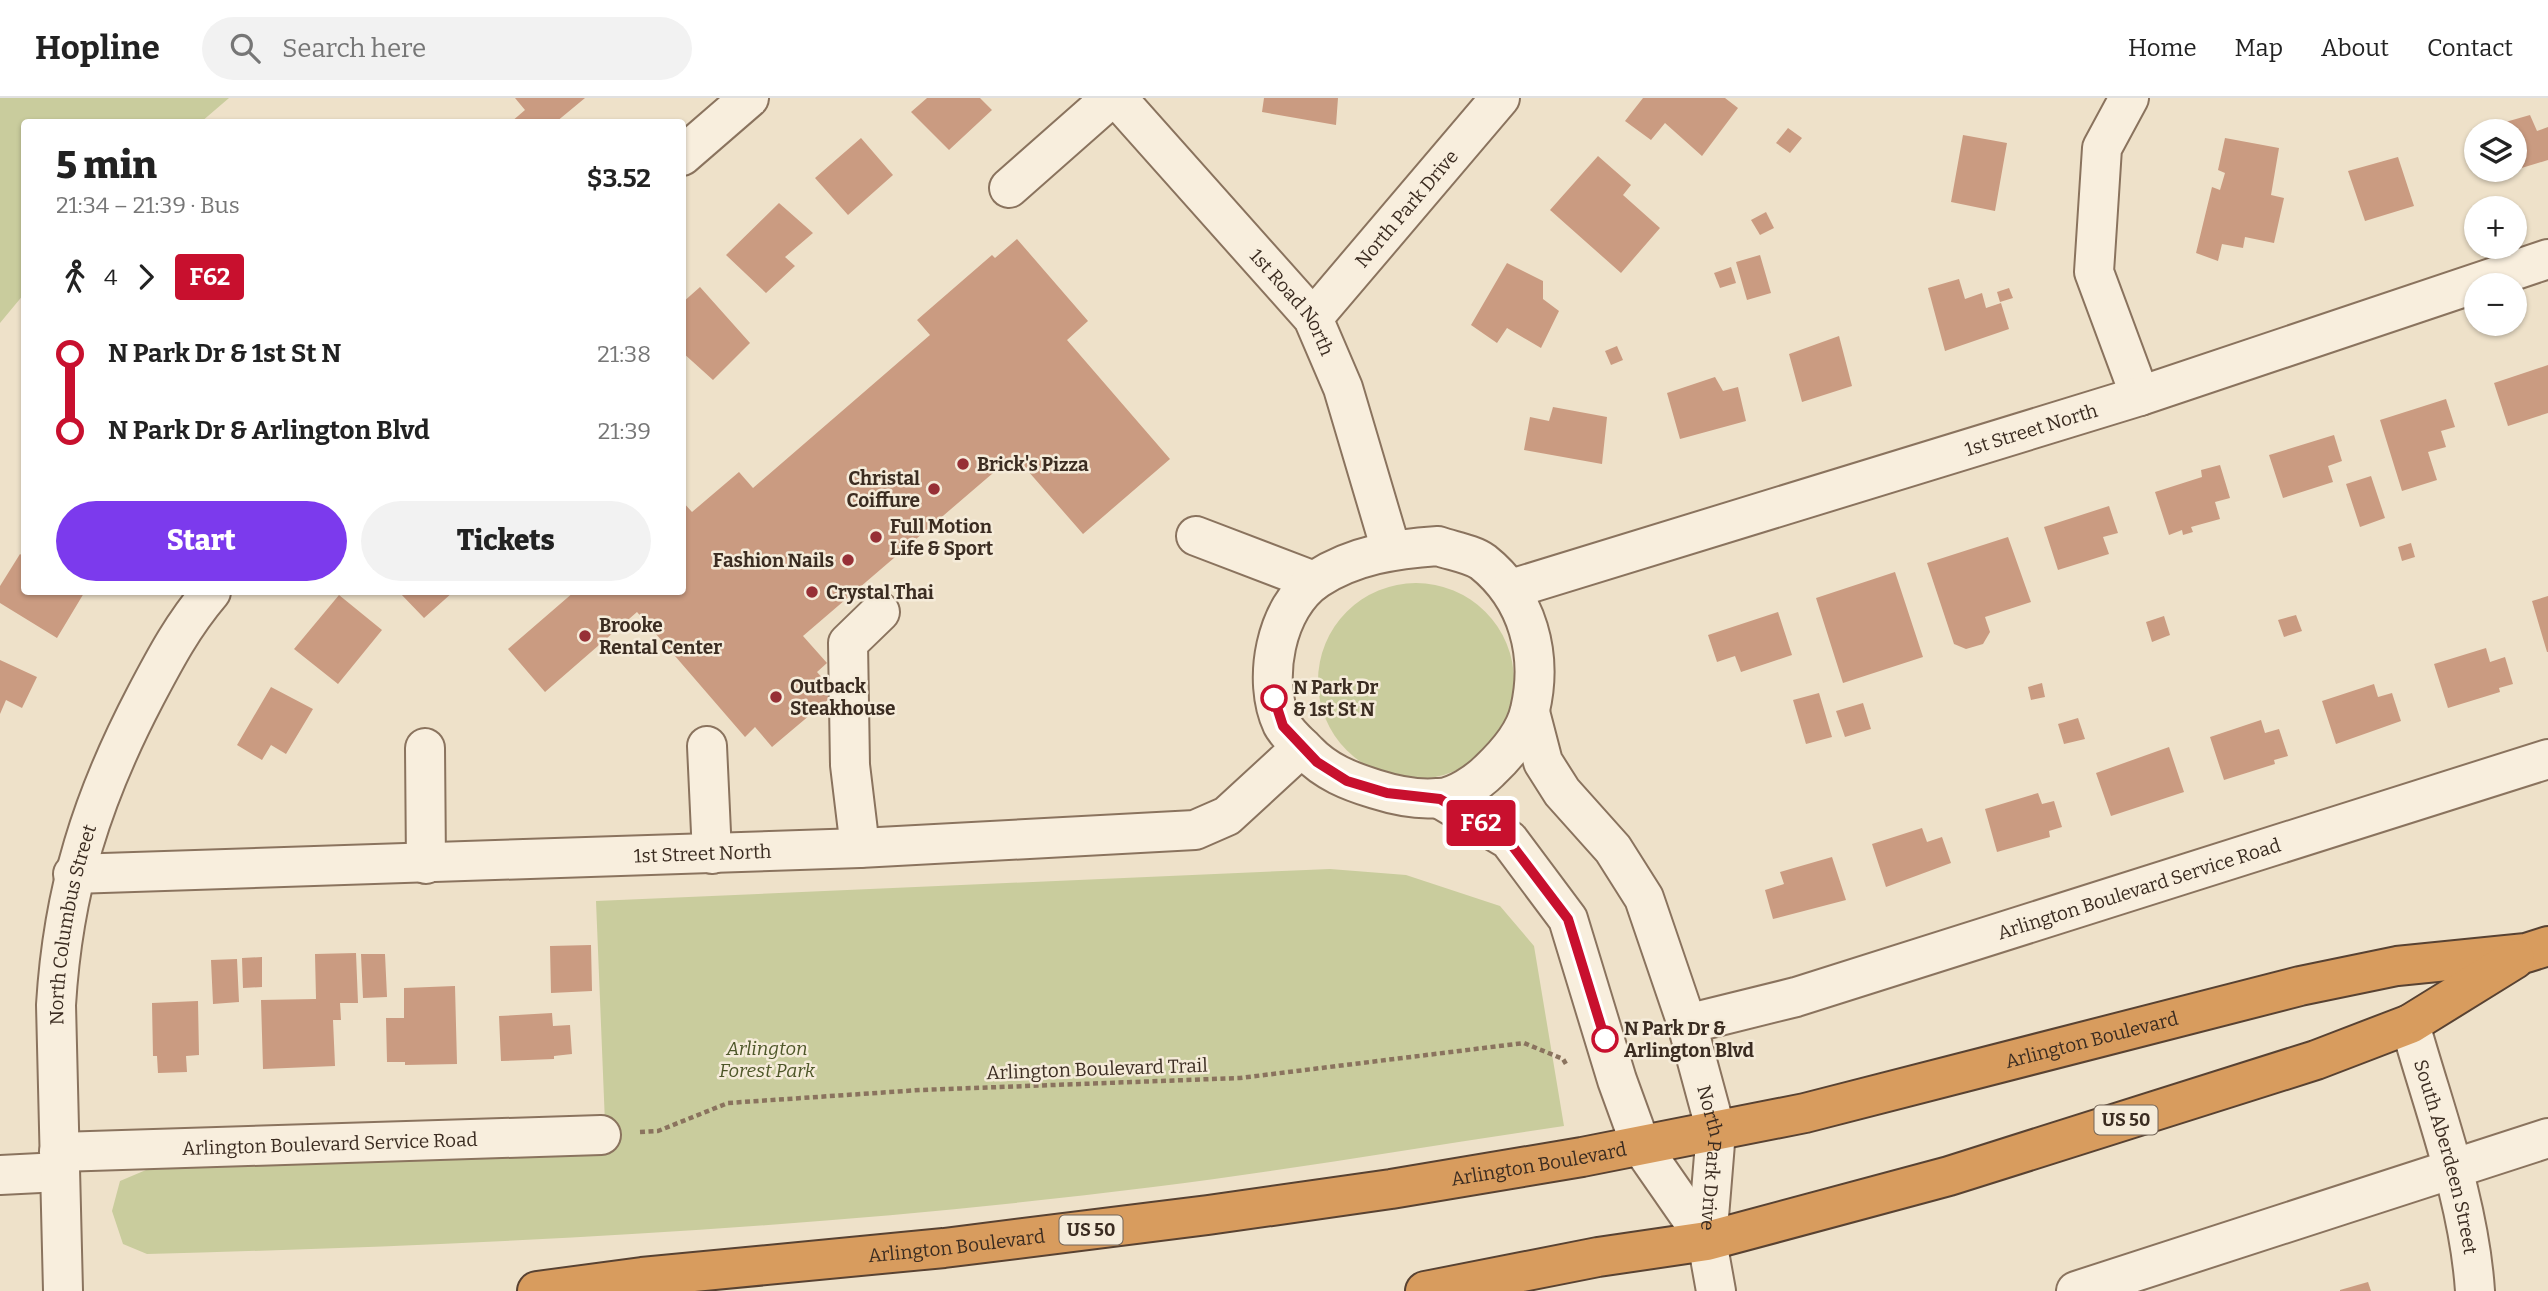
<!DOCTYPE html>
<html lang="en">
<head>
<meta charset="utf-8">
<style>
	:root { --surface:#fff; --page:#f2f2f2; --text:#222; --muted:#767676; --line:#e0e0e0; --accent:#7c3aed }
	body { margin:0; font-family:Bitter,serif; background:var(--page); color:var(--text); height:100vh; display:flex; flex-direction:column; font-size:26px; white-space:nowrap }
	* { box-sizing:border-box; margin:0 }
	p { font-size:23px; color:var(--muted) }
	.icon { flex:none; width:38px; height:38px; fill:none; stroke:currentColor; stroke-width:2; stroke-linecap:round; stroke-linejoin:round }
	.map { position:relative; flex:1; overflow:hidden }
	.panel { position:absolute; left:21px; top:21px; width:665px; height:476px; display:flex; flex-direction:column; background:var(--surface); border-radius:7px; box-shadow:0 2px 5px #0004 }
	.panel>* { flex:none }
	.badge { padding:0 14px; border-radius:5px; font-size:24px; line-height:46px }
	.buttons { position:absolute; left:2464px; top:21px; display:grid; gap:14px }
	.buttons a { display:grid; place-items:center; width:63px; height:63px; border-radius:50%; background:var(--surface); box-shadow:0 2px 5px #0004; font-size:35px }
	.map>.badge { position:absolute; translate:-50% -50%; box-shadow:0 0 0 4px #fff }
	.legs { display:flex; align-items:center; gap:10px; height:77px; padding:0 35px; font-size:23px }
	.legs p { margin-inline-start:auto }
	.head { display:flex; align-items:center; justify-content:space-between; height:119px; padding:0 35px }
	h1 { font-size:38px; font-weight:800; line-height:52px }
	.primary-button { display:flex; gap:14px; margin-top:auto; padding:14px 35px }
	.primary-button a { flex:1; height:80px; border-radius:42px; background:var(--accent); color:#fff; font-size:28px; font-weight:800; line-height:80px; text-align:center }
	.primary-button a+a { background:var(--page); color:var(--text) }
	ul { padding:0 35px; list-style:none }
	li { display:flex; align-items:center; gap:24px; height:77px; font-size:26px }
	li i { display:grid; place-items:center; width:10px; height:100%; margin:0 9px; background:currentColor }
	li i::after { content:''; width:18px; height:18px; margin:-9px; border:5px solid; border-radius:50%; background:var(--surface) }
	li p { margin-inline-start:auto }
	li:first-child i { background:linear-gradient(#0000 50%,currentColor 0) }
	li:last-child i { background:linear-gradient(currentColor 50%,#0000 0) }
	header { display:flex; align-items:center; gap:42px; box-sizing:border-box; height:98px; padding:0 35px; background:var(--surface); border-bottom:2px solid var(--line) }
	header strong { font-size:33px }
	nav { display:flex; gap:38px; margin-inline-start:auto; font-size:24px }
	.search { width:490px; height:63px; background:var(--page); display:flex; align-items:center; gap:18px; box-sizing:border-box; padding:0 24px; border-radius:38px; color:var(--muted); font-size:26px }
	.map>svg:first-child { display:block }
	.green { fill:#c9cc9d }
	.building { fill:#ca9b81 }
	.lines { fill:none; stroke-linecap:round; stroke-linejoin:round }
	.minor-casing { stroke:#8a735e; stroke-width:42 }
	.highway-casing { stroke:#584232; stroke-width:42 }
	.path { stroke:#8a735e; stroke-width:4.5; stroke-dasharray:5 3.5; stroke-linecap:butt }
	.minor { stroke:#f8eedd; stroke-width:38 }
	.highway { stroke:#d89c5e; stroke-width:38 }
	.line-1-casing { stroke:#fff; stroke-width:16 }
	.line-1 { stroke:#c8102e; stroke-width:10 }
	.poi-dot { fill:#973036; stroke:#f5ebd9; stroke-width:2.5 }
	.stop-1-dot { fill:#fff; stroke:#c8102e; stroke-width:3.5 }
	.labels { text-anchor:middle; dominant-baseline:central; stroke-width:5; stroke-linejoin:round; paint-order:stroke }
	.shield { fill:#f5ebd9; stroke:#736558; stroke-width:2 }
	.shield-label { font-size:18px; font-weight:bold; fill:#3b2c21 }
	.street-label { font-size:19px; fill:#3b2c21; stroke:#f5ebd9 }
	.poi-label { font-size:19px; font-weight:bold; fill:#3b2c21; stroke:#f5ebd9; text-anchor:start }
	.stop-label { font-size:19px; font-weight:bold; fill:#3b2c21; stroke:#f5ebd9; text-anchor:start }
	.park-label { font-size:19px; font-style:italic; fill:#4d5628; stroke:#f5ebd9 }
</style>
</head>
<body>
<header>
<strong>Hopline</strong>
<div class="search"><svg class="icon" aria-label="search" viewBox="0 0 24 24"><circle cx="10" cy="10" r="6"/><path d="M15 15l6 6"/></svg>Search here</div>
<nav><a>Home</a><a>Map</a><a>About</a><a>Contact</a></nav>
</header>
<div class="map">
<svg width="2548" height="1193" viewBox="0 0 2548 1193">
	<rect width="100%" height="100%" fill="#eee1c9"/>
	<!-- green -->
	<path class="green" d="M0 0H229L201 24H24V196L0 225Z
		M1318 583a98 98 0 1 1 196 0a98 98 0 1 1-196 0Z
		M1330 771 1406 777 1500 808 1534 848 1564 1028C1427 1048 1291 1072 1153 1089 820 1131 483 1147 147 1156L123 1146 112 1113 120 1083 146 1072 606 1050 596 803Z"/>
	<!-- building -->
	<path class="building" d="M515 0H585L556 24H511L525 12Z
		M927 0H980L992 12 949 52 911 14Z
		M1264 0H1338L1336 27 1262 14Z
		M1643 0H1725L1738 10 1702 58 1665 25 1651 42 1625 23Z
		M2530 17 2537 33 2548 29V62L2515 72V33H2474Z
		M1788 30 1802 40 1790 55 1776 45Z
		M1963 37 2007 45 1995 113 1951 104Z
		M861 40 893 77 848 117 815 80Z
		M2225 40 2279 50 2271 97 2284 100 2274 145 2245 139 2243 150 2222 146 2218 163 2196 155 2212 89 2220 92 2225 75 2218 72Z
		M1598 58 1631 87 1623 97 1660 130 1621 175 1550 112Z
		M2398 59 2414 108 2365 123 2348 73Z
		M2485 72H2513L2487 80Z
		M779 105 813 135 785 159 795 168 766 195 726 157Z
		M1766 114 1774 130 1760 137 1751 122Z
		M1017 141 1088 223 1067 242 1170 361 1083 436 1014 357 803 538 827 565 817 574 836 595 772 649 755 629 745 639 637 514 545 594 508 551 574 494H682V403L692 414 739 374 753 390 930 237 917 222 992 157 995 160Z
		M1760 157 1771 195 1747 202 1736 164Z
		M1507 165 1543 183V201L1559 213 1541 250 1507 230 1497 245 1471 227Z
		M1731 169 1736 185 1720 190 1714 175Z
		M1959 181 1965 201 1982 195 1986 210 2001 205 2009 231 1945 253 1928 190Z
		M700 189 750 245 713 282 682 254V205Z
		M2009 190 2013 200 2000 204 1997 194Z
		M1839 238 1852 288 1802 304 1789 256Z
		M1617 248 1623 262 1611 267 1605 253Z
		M2548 267V315L2508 328 2494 285Z
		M1715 279 1723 293 1738 289 1746 323 1680 341 1667 295Z
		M2446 301 2455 329 2441 333 2446 349 2428 354 2437 382 2402 393 2380 322Z
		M1553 309 1607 319 1602 366 1524 352 1530 319 1549 323Z
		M2334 337 2342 363 2328 368 2333 384 2283 400 2269 357Z
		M2220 367 2230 400 2215 404 2220 421 2191 429 2193 434 2183 437 2182 432 2169 437 2155 394 2202 379 2201 372Z
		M2371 378 2385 420 2360 429 2346 386Z
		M2109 408 2118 435 2103 439 2109 456 2058 472 2044 429Z
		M2008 439 2031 504 1985 519 1990 534 1983 546 1966 551 1954 546 1927 465Z
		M2411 445 2415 459 2402 463 2398 449Z
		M20 456 24 459V494L84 495 57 540 0 505V488Z
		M1895 474 1923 559 1843 585 1816 500Z
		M399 494H453L424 520Z
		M339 497 382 532 338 586 294 551Z
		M2548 498V554H2547L2532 503Z
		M1778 514 1792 557 1741 574 1735 558 1717 564 1708 537Z
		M2296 517 2302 533 2284 539 2278 522Z
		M2164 518 2170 537 2152 544 2146 524Z
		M2486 550 2490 564 2505 559 2513 586 2499 590 2500 594 2448 610 2434 566Z
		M0 562 37 579 22 610 6 602 0 616Z
		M2042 585 2045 599 2031 602 2028 589Z
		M2374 586 2378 599 2392 595 2401 623 2336 646 2322 603Z
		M271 589 313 611 286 656 271 647 262 662 237 647Z
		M1819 595 1832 639 1806 646 1793 602Z
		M1863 605 1871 631 1845 639 1836 613Z
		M2078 620 2085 641 2064 646 2058 626Z
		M2261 622 2265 635 2279 631 2288 658 2274 662 2275 666 2224 682 2210 639Z
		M2169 649 2184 694 2111 718 2096 675Z
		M2038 695 2042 706 2054 703 2062 729 2049 733 2050 739 1997 754 1985 711Z
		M1922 730 1927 744 1942 739 1951 765 1886 789 1872 746Z
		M1832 759 1846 802 1773 821 1765 792 1784 786 1780 774Z
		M591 847 592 893 551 895 550 848Z
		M356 855 358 905H340L341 922H333L335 968 263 971 261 902 316 901 315 856Z
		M361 856H385L387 899 363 900Z
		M262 859V889L243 890 242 860Z
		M237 861 239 904 213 906 211 862Z
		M455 888 457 966 405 967V964H387L386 920H404V890Z
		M198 903 199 957 186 958 187 974 158 975 157 958H153L152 905Z
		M552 915 553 928 570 927 572 956 554 958V961L501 963 499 918Z
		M2368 1184 2371 1193H2340V1192Z"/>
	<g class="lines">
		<!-- minor casing -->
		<g class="minor-casing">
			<g id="minor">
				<path id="s1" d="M1117 0 1313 220 1343 290 1391 452"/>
				<path d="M2129 0 2102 50 2094 174 2140 298"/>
				<path d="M682 58 749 0"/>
				<path d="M1009 90 1111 0"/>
				<path id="s2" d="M1313 220 1500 0"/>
				<path d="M1196 438 1314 483"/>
				<path d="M1438 448C1452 453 1472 456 1483 464 1528 500 1543 557 1530 612 1525 636 1506 657 1489 673 1478 684 1455 700 1438 700 1419 702 1394 697 1375 691 1349 683 1326 674 1307 654 1299 646 1287 636 1282 626 1262 583 1275 509 1317 481 1354 457 1395 451 1438 448Z"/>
				<path id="s3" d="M1511 491 2140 298 2548 161"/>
				<path id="s4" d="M1530 614 1543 664 1562 694 1613 751 1644 800 1687 926 1716 1033 1707 1143 1716 1193"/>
				<path d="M707 648 712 756"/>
				<path d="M425 650 426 766"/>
				<path d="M1440 701 1509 742 1568 821 1617 982 1641 1048 1707 1143"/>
				<path d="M860 750 850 667 848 545 880 514"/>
				<path id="s5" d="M73 776 860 750 1195 732 1227 718 1302 649"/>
				<path id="s6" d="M1687 926 1796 899 2548 661"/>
				<path id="s7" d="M2410 926C2434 1012 2469 1102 2475 1193"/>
				<path id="s8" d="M59 1054 601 1037"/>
				<path d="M0 1077 60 1074"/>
				<path id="s9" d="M63 1193 56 907C63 791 92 700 146 597 166 559 183 527 211 494"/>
				<path d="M2076 1193 2548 1040"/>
			</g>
		</g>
		<!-- highway casing -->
		<g class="highway-casing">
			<g id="highway">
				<path id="s10" d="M537 1193 642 1179 944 1150 1208 1117 1391 1091 1582 1059 1805 1015 2300 888 2397 868 2526 855 2548 848"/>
				<path d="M1425 1193 1598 1159 1707 1143 1949 1078 2316 962 2410 926 2515 861"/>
			</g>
		</g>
		<!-- path -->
		<path class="path" d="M640 1034 658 1033 728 1005 920 992 1240 980 1524 945 1563 961 1566 966"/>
		<!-- minor -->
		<use href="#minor" class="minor"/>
		<!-- highway -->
		<use href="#highway" class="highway"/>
	</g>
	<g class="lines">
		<!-- line-1 casing -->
		<g class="line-1-casing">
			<path id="line-1" d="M1274 600 1283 628 1317 664 1347 683 1387 695 1440 701 1508 742 1568 821 1605 941"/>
		</g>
		<!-- line-1 -->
		<use href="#line-1" class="line-1"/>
	</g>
	<!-- markers -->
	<g class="poi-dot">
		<circle cx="963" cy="366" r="7"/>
		<circle cx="934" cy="391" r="7"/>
		<circle cx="876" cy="439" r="7"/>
		<circle cx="848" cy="462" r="7"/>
		<circle cx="812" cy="494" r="7"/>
		<circle cx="585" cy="538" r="7"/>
		<circle cx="776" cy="599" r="7"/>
	</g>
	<g class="stop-1-dot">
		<circle cx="1274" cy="600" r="12"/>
		<circle cx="1605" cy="941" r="12"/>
	</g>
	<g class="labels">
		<!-- shield labels -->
		<g class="shield">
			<rect x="2094.5" y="1007.5" width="63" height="29" rx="5"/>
			<rect x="1059.5" y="1117.5" width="63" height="29" rx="5"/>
		</g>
		<g class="shield-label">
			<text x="2126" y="1022">US 50</text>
			<text x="1091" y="1132">US 50</text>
		</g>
		<!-- street labels -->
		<g class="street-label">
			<text stroke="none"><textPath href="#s2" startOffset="144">North Park Drive</textPath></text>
			<text stroke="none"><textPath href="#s1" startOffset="270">1st Road North</textPath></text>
			<text stroke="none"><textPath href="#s3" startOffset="544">1st Street North</textPath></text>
			<text stroke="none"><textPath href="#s5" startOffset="630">1st Street North</textPath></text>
			<text stroke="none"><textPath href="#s6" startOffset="472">Arlington Boulevard Service Road</textPath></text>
			<text stroke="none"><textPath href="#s9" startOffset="368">North Columbus Street</textPath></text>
			<text stroke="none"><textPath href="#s10" startOffset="1577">Arlington Boulevard</textPath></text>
			<text transform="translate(1097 971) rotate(-2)">Arlington Boulevard Trail</text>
			<text stroke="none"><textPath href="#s8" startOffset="271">Arlington Boulevard Service Road</textPath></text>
			<text stroke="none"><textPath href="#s4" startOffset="492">North Park Drive</textPath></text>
			<text stroke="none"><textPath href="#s7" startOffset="138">South Aberdeen Street</textPath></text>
			<text stroke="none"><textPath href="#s10" startOffset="1010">Arlington Boulevard</textPath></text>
			<text stroke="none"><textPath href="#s10" startOffset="422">Arlington Boulevard</textPath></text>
		</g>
		<!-- poi labels -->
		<g class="poi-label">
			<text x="977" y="366">Brick's Pizza</text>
			<text x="920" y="380" text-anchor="end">Christal<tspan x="920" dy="22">Coiffure</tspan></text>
			<text x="890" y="428">Full Motion<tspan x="890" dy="22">Life &amp; Sport</tspan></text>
			<text x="834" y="462" text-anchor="end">Fashion Nails</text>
			<text x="826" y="494">Crystal Thai</text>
			<text x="599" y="527">Brooke<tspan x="599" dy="22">Rental Center</tspan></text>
			<text x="790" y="588">Outback<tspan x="790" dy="22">Steakhouse</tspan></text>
		</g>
		<!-- stop labels -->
		<g class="stop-label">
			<text x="1293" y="589">N Park Dr<tspan x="1293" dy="22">&amp; 1st St N</tspan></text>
			<text x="1624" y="930">N Park Dr &amp;<tspan x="1624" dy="22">Arlington Blvd</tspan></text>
		</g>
		<!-- park labels -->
		<g class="park-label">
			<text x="767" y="950">Arlington<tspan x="767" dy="22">Forest Park</tspan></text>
		</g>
	</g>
</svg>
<div class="buttons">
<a><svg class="icon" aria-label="layers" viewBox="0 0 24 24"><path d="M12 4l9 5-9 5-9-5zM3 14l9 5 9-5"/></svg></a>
<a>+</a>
<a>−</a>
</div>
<b class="badge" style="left:1481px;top:725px;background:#c8102e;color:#fff">F62</b>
<section class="panel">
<div class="head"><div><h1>5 min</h1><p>21:34 – 21:39 · Bus</p></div><b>$3.52</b></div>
<div class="legs"><svg class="icon" aria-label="walk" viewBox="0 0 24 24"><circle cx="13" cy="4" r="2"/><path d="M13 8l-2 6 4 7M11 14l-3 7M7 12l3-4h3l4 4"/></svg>4<svg class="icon" aria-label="forward" viewBox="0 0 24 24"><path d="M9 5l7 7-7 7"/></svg><b class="badge" style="background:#c8102e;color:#fff">F62</b></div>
<ul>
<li><i style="color:#c8102e"></i><b>N Park Dr &amp; 1st St N</b><p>21:38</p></li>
<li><i style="color:#c8102e"></i><b>N Park Dr &amp; Arlington Blvd</b><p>21:39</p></li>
</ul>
<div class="primary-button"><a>Start</a><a>Tickets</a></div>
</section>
</div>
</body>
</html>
